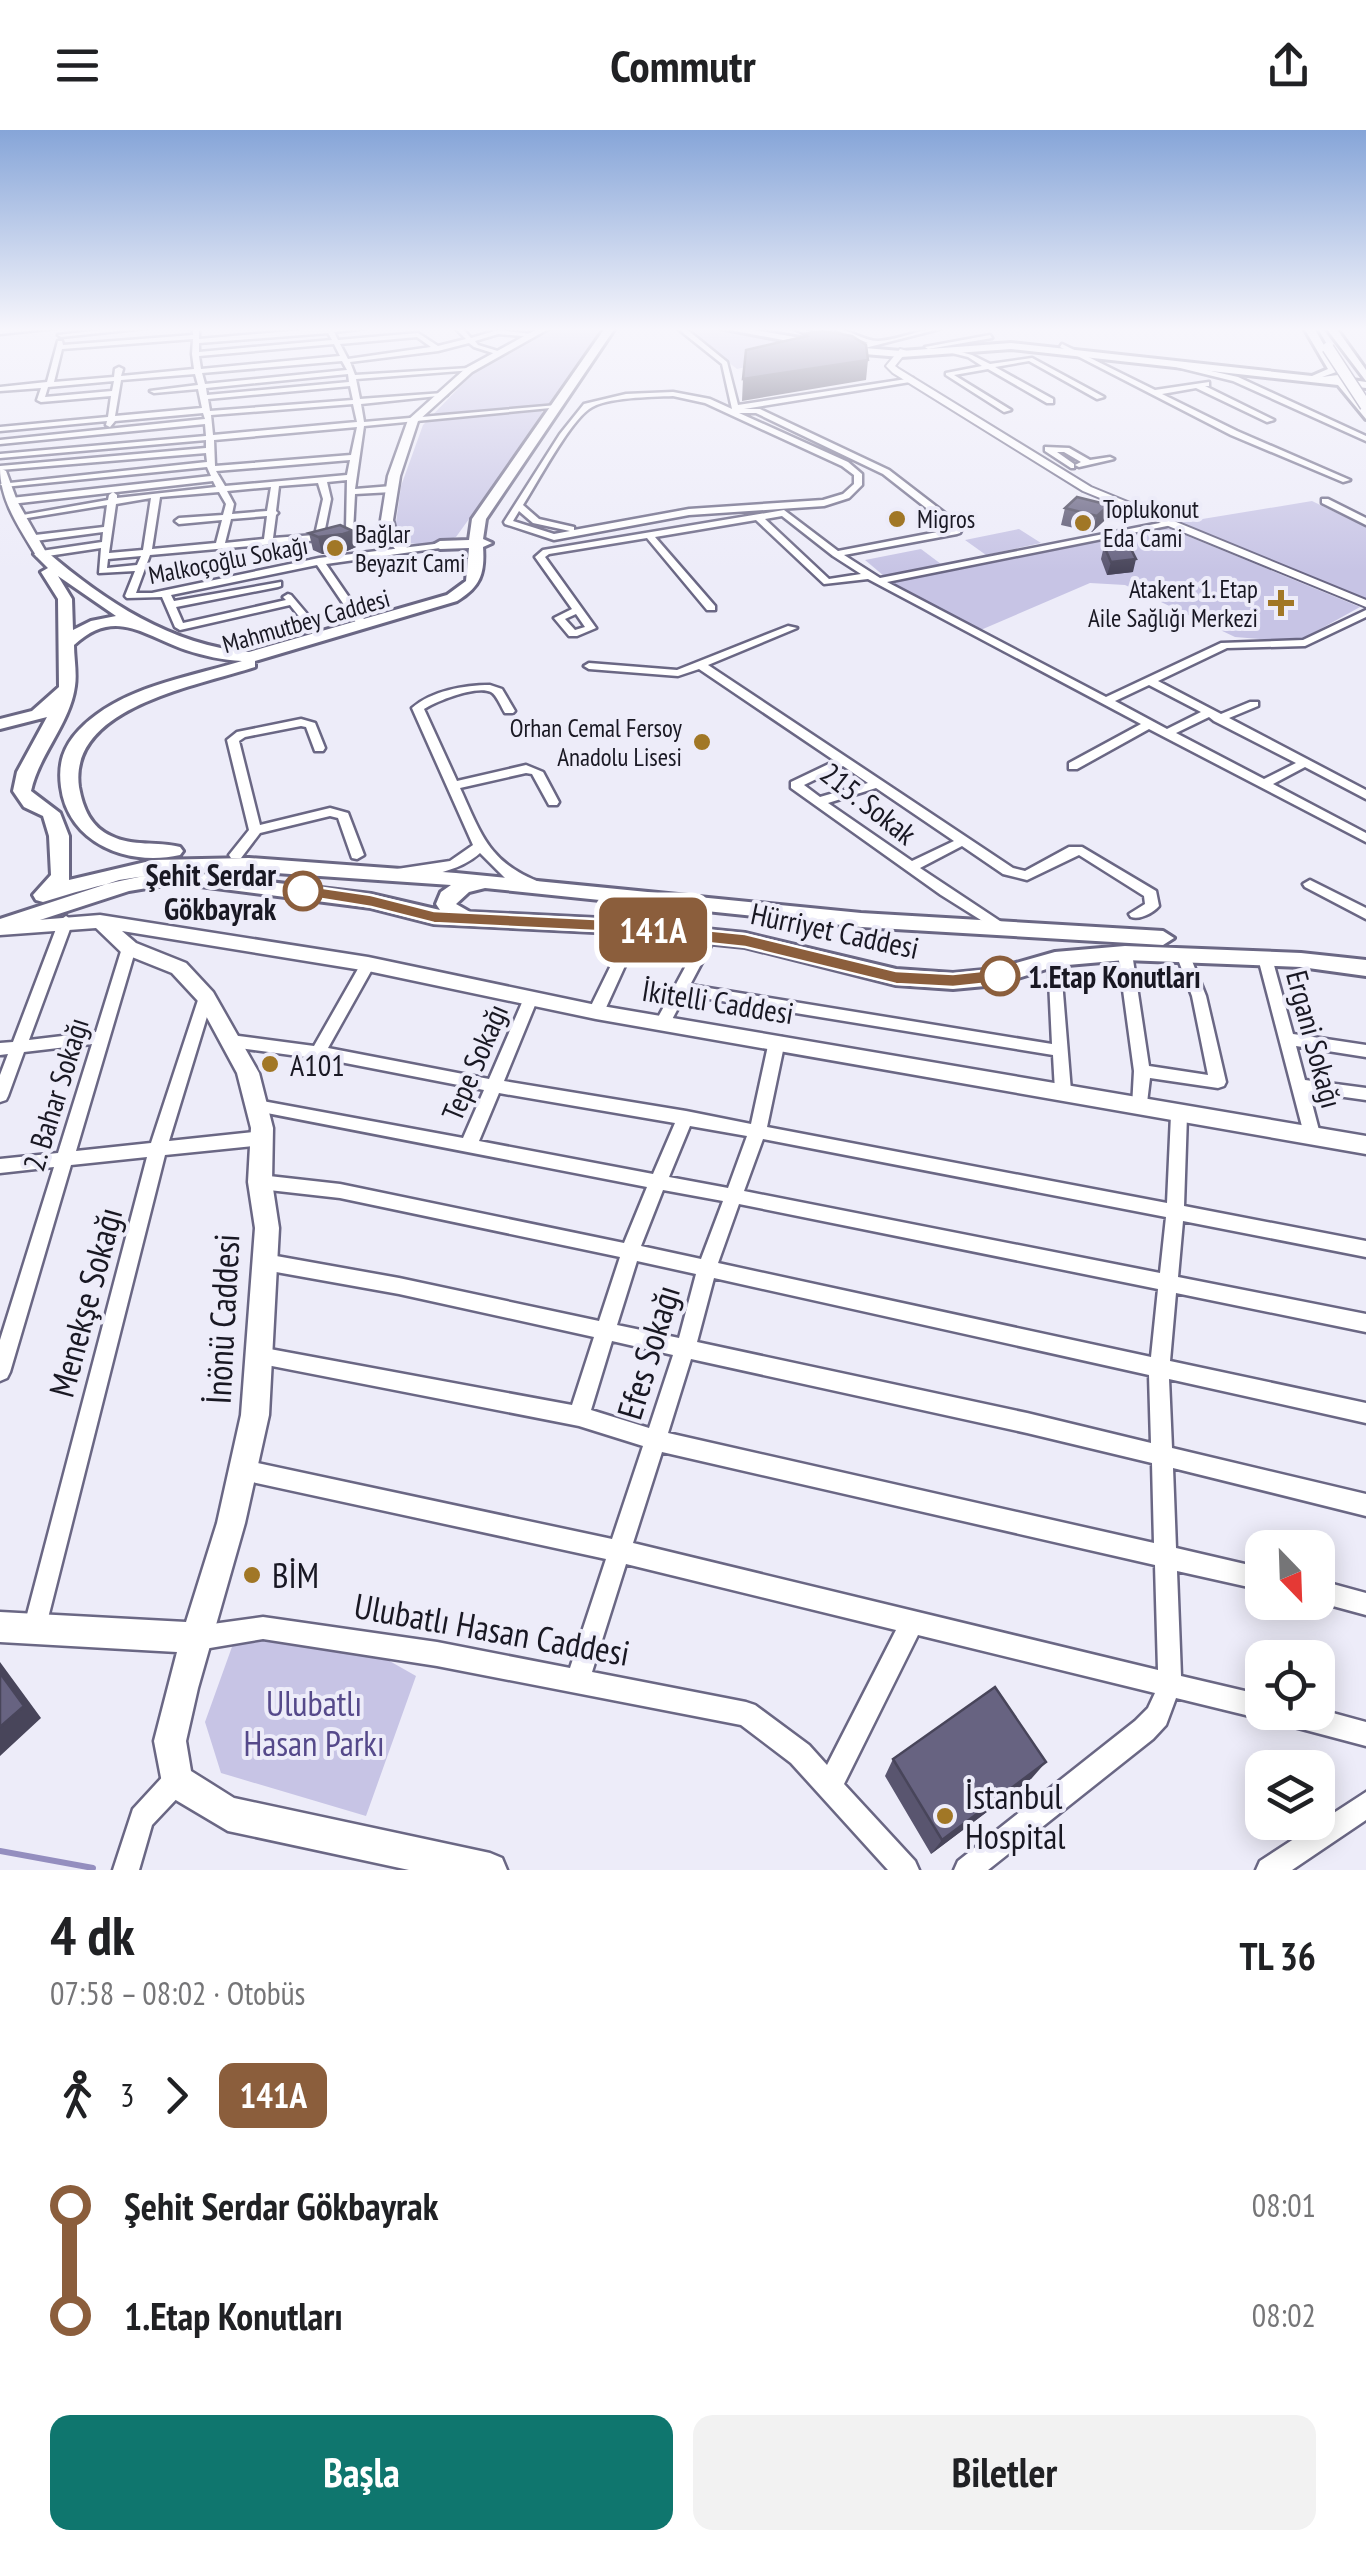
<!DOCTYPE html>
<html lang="tr">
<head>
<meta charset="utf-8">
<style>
	:root { --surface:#fff; --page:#f2f2f2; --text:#202124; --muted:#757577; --accent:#0f766e }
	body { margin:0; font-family:"PT Sans Narrow",sans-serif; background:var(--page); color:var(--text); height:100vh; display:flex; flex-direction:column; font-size:38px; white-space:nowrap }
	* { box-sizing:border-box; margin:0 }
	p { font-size:32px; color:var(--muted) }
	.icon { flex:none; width:55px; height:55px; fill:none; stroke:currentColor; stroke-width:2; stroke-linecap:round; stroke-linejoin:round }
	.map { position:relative; height:1740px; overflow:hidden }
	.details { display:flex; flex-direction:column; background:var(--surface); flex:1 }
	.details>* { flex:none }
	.badge { padding:0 20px; border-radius:15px; font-size:35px; line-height:65px }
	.needle { width:65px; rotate:157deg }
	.fabs { position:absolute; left:1245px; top:1400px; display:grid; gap:20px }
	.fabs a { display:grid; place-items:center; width:90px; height:90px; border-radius:20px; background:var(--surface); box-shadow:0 5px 25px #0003; font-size:50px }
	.map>.badge { position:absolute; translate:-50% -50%; box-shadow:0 0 0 5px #fff }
	.legs { display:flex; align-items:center; gap:15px; height:110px; padding:0 50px; font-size:32px }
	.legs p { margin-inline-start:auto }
	.headline { display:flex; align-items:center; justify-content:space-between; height:170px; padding:0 50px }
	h1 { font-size:55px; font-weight:700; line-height:75px }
	.action { display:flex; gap:20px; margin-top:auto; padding:20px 50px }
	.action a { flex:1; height:115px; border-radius:20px; background:var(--accent); color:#fff; font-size:40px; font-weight:700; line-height:115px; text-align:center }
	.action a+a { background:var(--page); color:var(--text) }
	ul { padding:0 50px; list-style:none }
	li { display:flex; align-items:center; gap:35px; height:110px; font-size:38px }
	li i { display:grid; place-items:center; width:15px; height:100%; margin:0 12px; background:currentColor }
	li i::after { content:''; width:25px; height:25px; margin:-12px; border:8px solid; border-radius:50%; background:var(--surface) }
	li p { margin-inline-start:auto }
	li:first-child i { background:linear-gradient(#0000 50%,currentColor 0) }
	li:last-child i { background:linear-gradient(currentColor 50%,#0000 0) }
	header { display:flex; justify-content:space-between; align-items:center; height:130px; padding:0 50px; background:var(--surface); font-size:45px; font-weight:700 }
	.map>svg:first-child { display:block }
	.green { fill:#c7c4e5 }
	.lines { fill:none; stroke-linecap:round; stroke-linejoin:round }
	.stream { stroke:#948ebf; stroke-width:6 }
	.minor-casing { stroke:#6a6784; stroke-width:5 }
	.tertiary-casing { stroke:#6a6784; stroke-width:4 }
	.secondary-casing { stroke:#6a6784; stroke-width:5 }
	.primary-casing { stroke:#6a6784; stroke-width:6 }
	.minor { fill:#fff; fill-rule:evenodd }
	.tertiary { fill:#fff; fill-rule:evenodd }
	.secondary { fill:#fff; fill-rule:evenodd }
	.primary { fill:#fff; fill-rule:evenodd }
	.primary-bridge-casing { stroke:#6a6784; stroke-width:14; stroke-linecap:butt }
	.primary-bridge { stroke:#fff; stroke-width:11 }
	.wall { fill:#59556f }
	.shaded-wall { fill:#48455a }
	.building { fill:#676381; stroke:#48455a; stroke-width:2.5 }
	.line-1 { fill:#8b5e3c; stroke:#fff; stroke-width:2.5 }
	.poi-dot { fill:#a17726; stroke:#edecf9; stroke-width:4 }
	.stop-1-dot { fill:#fff; stroke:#8b5e3c; stroke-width:5 }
	.labels { text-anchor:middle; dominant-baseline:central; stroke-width:8; stroke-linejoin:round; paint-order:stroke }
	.far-poi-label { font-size:25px; fill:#191823; stroke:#edecf9; text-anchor:start }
	.far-street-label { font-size:25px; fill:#191823; stroke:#edecf9 }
	.street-label { font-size:30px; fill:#191823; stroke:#edecf9 }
	.stop-label { font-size:30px; font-weight:bold; fill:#191823; stroke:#edecf9; text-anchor:end }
	.poi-label { font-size:30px; fill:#191823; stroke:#edecf9; text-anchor:start }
	.near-street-label { font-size:35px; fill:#191823; stroke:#edecf9 }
	.near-poi-label { font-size:35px; fill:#191823; stroke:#edecf9; text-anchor:start }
	.near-park-label { font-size:35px; fill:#55498a; stroke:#edecf9 }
</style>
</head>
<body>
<header><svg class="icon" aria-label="menu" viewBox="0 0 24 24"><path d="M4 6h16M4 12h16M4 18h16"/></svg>Commutr<svg class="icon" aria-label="share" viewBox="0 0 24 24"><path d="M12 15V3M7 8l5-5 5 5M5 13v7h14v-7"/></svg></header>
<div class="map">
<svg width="1366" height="1740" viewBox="0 0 1366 1740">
	<rect width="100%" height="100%" fill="#edecf9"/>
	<!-- green -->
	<path class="green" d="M553 198H606L555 272 537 277 544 284 541 289 456 407C438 415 410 418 394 407L401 356 423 295 475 241Z
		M685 198H710L827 219 737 239Z
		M1312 371 1366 397V470L1178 393Z
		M1168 398 1360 477 1297 512 1235 507 1125 455 1090 453 976 502 878 451Z
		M1019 399 1041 413 986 425 965 410Z
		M921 419 941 434 884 446 865 430Z
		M254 1506 386 1529 416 1546 366 1686 221 1643 205 1592 233 1514Z"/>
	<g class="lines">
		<!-- stream -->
		<path class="stream" d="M0 1721 93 1738"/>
		<!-- minor casing -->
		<g class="minor-casing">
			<path id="minor" d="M22 198H56L0 204V200Z
				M117 198H147L61 207 58 205Z
				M193 198H199V209L326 198H367L334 202 338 210 418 203 438 216 466 209 455 198H462L471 208 498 200 531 204 533 207 498 204 475 211 478 215 501 222 499 225 474 217 469 213 438 221 350 232 355 245 469 238 473 240 356 249 360 269 443 263 447 265 361 274 364 292 557 275 561 277 364 296 355 359 392 356 396 359 392 362 355 364 353 402 342 408 150 425 136 463H152L319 428 443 413 445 415 440 418 326 434 368 495 367 497H359L317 435 171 465 174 471 281 452V456L278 457 176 477 183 493 286 470 283 467 288 464 291 465 324 504V508H316L290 475 180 500 175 497 162 467 127 468 125 466 135 441 99 443 101 418 41 427 36 424 41 421 102 412 103 402 35 411 30 408 35 405 104 397 107 375 21 389 17 386 108 370 109 365 113 362 117 365V368L216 357 213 351 11 374 7 371 11 368 211 346 207 337 4 357 0 354 207 332 206 323 0 340V336L206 318V310L0 328V324L206 306 205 294 0 314V310L205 289 203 283 115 291 110 297 106 295 107 291 0 301V297L108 287 111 266 41 272 37 270 41 258 0 261V257L47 252 58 211H62L63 215 193 205ZM328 203 332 210 199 222V213ZM417 207 431 217 348 229 340 214ZM193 209 192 224 194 239 121 246 123 239 119 237 115 239 114 247 54 252 62 219ZM334 214 340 226 201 239 199 226ZM342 231 347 240 205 254 202 243ZM195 244 198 255 150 261 154 263 198 259 202 278 115 286 121 250ZM348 244 349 252 207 265 206 258ZM114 251 112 261 45 267 48 257ZM350 256 353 270 210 281 208 269ZM353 274 357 292 213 305 211 285ZM357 297 351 325 215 336 214 310ZM350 330 347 345 225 356 216 341ZM347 350 346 399 340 402 324 404 331 369 327 352ZM318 353 323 369 315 405 273 408 276 385 278 383 276 381 279 356ZM271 357 267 381 232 384 234 374 227 361ZM219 362 226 374 223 385 179 388 175 391 179 394 222 390 216 413 152 419 160 367ZM151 368 143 420 109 423 116 374ZM267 386 264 409 225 413 231 389ZM141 426 137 435 107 438 108 429Z
				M677 198H685L727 232 738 275 913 248 910 252 744 279H760L889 340 963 397 960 403 957 404 844 425 880 448 1170 391V395L1167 396 887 452 1106 567 1221 513 1303 510 1366 480V487L1305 516 1227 518 1158 551 1221 584 1250 572H1258V576L1229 588 1366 660V669L1305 637 1273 654 1366 703V712L1149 599 1077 639H1069V633L1141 594 868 449 824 454 756 390 655 407 715 476V480H707L647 408 549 424 545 427 596 498 577 506H569L554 488 572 479 535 427 543 420 784 380 838 421 953 399 883 344 756 283H739L848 332 862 344V355L849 368 824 376 689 385 554 410 505 394 504 392 560 304 584 274 626 264 673 262 710 269 732 279 722 234ZM673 266 705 273 842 336 854 345V354L843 364 823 370 689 379 574 400V397L539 389 523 375C537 353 569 293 589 279 605 267 652 267 673 266ZM519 381 533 393 570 401 554 404 513 391ZM782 386 833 426 861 444 829 449 765 389ZM576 484 585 497 575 500 565 489ZM1149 555 1201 582 1167 599 1115 571ZM1209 587 1214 591 1296 633 1264 649 1176 603Z
				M792 198H802L827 210 822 211Z
				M831 198C848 198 863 211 878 211 900 210 921 198 943 198L861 219 859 216 868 213Z
				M990 205 992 208 928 219 925 217Z
				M1062 214 1155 260 1209 252V256H1205L1274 290 1267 292 1196 258 1162 264 1237 301 1350 350 1343 352 1231 305 1060 217Z
				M950 219 972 225 990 234 1032 228 1104 267 1097 269 1029 231 995 237 1053 269V273H1047L988 239 954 245 1011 280 1004 282 946 245V243L982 236 968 227 948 222Z
				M1162 230 1238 247 1366 306V311L1233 251 1160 233Z
				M1045 317 1069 318 1090 330 1110 327 1114 329 1079 337 1075 335 1081 332 1064 322H1057L1074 334V338H1071L1045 321Z
				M1322 369H1328L1366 388V395L1322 373Z
				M788 496 797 498 708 535 1013 738 1025 741 1069 717H1082L1156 761 1159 776C1153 783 1140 790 1131 787L1129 784 1145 774 1144 766 1079 725 1027 750 1003 744 962 716 920 738 1012 799 1005 804 1000 802 941 765 791 658V652L835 631 699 539 678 546 589 539 584 536 589 533 677 540ZM843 636 868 653 820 667 804 655ZM876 658 954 711 912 731 828 673Z
				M490 555 502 559 515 581 513 583H505C501 577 497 565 491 562 476 555 437 571 424 579L457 651 526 635 543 642 559 672 557 675H549L532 644 526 643 460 658C482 706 489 733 542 753L544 756 537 760 506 749 480 723C459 742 425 748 397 745L395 742 397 739 450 731 473 715 412 578C431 561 464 555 490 555Z
				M301 589 315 593 325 618 323 621H315L306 597 301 596 245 607 239 611 260 695 330 678 348 683 364 725 357 729 352 728 338 688 330 686 260 703 241 728H231L229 725 249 700 227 610 237 602Z
				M1310 750 1366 778V789L1305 757 1303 754Z
				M66 786 73 791 29 910 96 902 122 818 129 813 136 818 76 1021 151 1013 199 867 206 862 213 867 169 1011 263 1001 269 1003 271 1008 269 1013 263 1015 165 1025 46 1496 43 1504 35 1507 27 1504 24 1496 147 1027 71 1035 10 1242 7 1248 0 1251V1210L54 1037 0 1043V1029L58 1023 92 914 24 922 8 966 6 970 0 972V945L8 924 0 925V913L13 912 59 791Z
				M709 801 716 806 690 855 1052 914 1048 829 1050 826H1060L1071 961 1069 965H1057L1055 961 1053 925 685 865 668 897H658L655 893 702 806Z
				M1125 818 1132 823 1149 936 1208 945 1192 866 1176 824 1178 821H1188L1206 866 1226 952 1224 956 1218 958 1150 948 1146 981H1134L1132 977 1134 941 1118 823Z
				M622 822 629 827 604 882 601 886H591L588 882 615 827Z
				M1265 823 1272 828 1293 904 1366 915V927L1296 916 1305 950 1366 958V970L1309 962 1320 1004 1318 1009 1312 1011 1306 1009 1304 1004 1258 828Z
				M368 829 375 834 328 918 489 949 524 868 531 863 538 868 504 951 686 981 751 994 769 911 772 907H782L785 911 767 997 1167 1073 1171 985 1173 980H1185L1187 985 1184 1076 1366 1111V1127L1183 1091 1178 1147 1366 1184V1202L1176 1163 1170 1231 1366 1273V1293L1169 1249 1172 1318 1366 1364V1386L1173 1338 1176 1418 1262 1438V1460L1177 1441 1181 1546 1262 1565V1582H1318V1579L1366 1592V1616L1283 1594 1275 1590 1271 1583 1262 1589 1176 1568 1166 1595 1153 1609 988 1740H954L958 1731 1135 1591 1148 1578 1155 1563 918 1505 844 1654 915 1731 919 1740H888L791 1633 741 1595 437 1536 263 1509 198 1520 190 1516 186 1508 190 1500 198 1496 263 1487 437 1512 570 1538 606 1429 243 1350 236 1347 233 1340 236 1333 243 1330 612 1409 643 1316 579 1296 252 1232 249 1226 252 1220 259 1217 572 1275 594 1207 399 1164 265 1140 259 1138 256 1132 259 1126 265 1124 399 1148 599 1191 620 1127 340 1068 260 1059 254 1057 251 1052 254 1047 260 1045 340 1054 624 1113 647 1057 251 980 249 976 251 972 257 970 463 1008 484 960 335 931 231 917 226 915 223 911 226 907 231 905 314 916 363 830ZM499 963 675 993 653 1044 479 1011ZM690 996 747 1006 728 1058 669 1047ZM763 1009 1166 1087 1160 1143 744 1061ZM663 1060 723 1071 701 1129 641 1116ZM739 1074 1158 1159 1151 1227 718 1133ZM637 1131 696 1144 679 1208 617 1195ZM714 1148 1149 1245 1151 1313 1027 1283 697 1212ZM612 1211 673 1225 649 1298 591 1280ZM691 1229 1027 1303 1152 1333 1154 1413 668 1303ZM662 1322 1155 1435 1158 1540 633 1413ZM626 1434 896 1500 827 1635 809 1615 755 1575 746 1572 592 1542Z
				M1318 1450 1366 1463V1485L1318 1472Z
				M176 1639 185 1642 188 1651 185 1660 152 1695 139 1740H113L133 1679 167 1642Z
				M1366 1662V1690L1292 1740H1256L1260 1731Z"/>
		</g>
		<!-- tertiary casing -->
		<g class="tertiary-casing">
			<path id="tertiary" d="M900 219 907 221 895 236 899 239 1091 357 1366 470V477L1083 361 893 243 886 236Z"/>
		</g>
		<!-- secondary casing -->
		<g class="secondary-casing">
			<path id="secondary" d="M539 198H550L472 242 418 291 400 346 393 390 397 407 408 419 398 422 385 408 381 390 388 346 408 290 466 238Z
				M0 338 6 341 17 371 47 424 45 427H37C20 399 0 371 0 338Z
				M100 785 368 827 596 875 1366 1006V1024L596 889 368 841 122 801 136 813 186 833 213 862 259 943 273 998 272 1052 279 1098 269 1285 245 1393 198 1558 186 1611 191 1641 234 1668 490 1723 502 1728 507 1740H409L228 1701 164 1663 154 1611 177 1522 0 1512V1482L186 1492 217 1393 241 1285 255 1098 248 1052 251 998 237 943 198 871 172 843 122 823 96 798 0 805V793Z"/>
		</g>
		<!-- primary casing -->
		<g class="primary-casing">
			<path id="primary" d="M605 198H615L486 389 483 409 492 413 483 417C485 444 480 457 457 471L255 531V537C197 556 68 577 79 657 83 679 91 697 111 706 133 717 157 711 180 717L183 721 180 725C128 737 68 713 61 657 58 634 63 617 79 600 120 557 187 548 242 531 223 530 204 526 186 520 143 505 115 477 74 515 74 528 77 543 75 556 70 594 39 624 31 661L60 683 69 706V750L154 730 249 728 456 743 861 783 1163 801 1174 808 1163 815 861 797 485 758 469 762 456 774 470 782 595 788 745 803 896 839 953 843 995 839 1055 822 1125 816 1301 823 1366 830V846L1301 837 1125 830 1056 836 996 855 953 859 896 855 745 817 595 802 434 794 371 778 177 753 129 761 0 803V789L119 750 177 741 371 764 440 780 436 774 441 762 451 755 216 739C155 740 101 754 43 772L36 770 33 765 51 745 49 706 43 686 24 677 13 661 17 642 47 587 0 599V589L32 581 59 557 58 469 41 442 48 438 34 424 46 421C104 471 172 516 249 522L447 465 466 451 469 418 440 419 433 415 440 411 469 410 472 389ZM58 446 116 486 91 491 73 500 72 469Z
				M719 198H743L852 217 901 221 1011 213 1312 246 1328 239 1304 198H1314L1339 241 1322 247 1338 245 1345 249 1366 252V258L1350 256 1366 278V289L1338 255 1011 219 901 227 852 223Z
				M1326 198H1336L1366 240V251Z"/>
		</g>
		<!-- minor -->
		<use href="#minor" class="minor"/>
		<!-- tertiary -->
		<use href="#tertiary" class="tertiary"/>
		<!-- secondary -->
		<use href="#secondary" class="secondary"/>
		<!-- primary -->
		<use href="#primary" class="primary"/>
		<!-- primary-bridge casing -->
		<g class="primary-bridge-casing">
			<path id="primary-bridge" d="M1328 218 1366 276"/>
		</g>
		<!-- primary-bridge -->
		<use href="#primary-bridge" class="primary-bridge"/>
	</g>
	<!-- wall -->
	<path class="wall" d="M1109 375 1104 391 1092 402 1061 395 1065 378Z
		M353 401 356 417 347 421 322 424 313 420 309 403Z
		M1104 416 1133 442 1107 445 1101 429Z
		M893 1629 1032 1648 931 1724 885 1646Z"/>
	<!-- shaded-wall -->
	<path class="shaded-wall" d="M868 230 866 250 742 271 743 249Z
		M1109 375 1104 391 1092 402 1097 386Z
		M353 401 356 417 347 421 322 424 318 407Z
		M1136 429 1133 442 1107 445 1111 432Z
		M0 1532 41 1588 0 1626Z
		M1046 1632 1032 1648 931 1724 942 1710Z"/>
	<!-- building -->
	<path class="building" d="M823 201 852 206 866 215 868 230 743 249 746 220 807 206 803 204Z
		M1077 367 1109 375 1097 386 1065 378Z
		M340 395 353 401 343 404 318 407 309 403Z
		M1104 416 1130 417 1136 429 1111 432Z
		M0 1543 24 1576 0 1597Z
		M995 1557 1046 1632 942 1710 893 1629Z"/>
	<!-- sky -->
	<linearGradient id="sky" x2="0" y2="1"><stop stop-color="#86a5d8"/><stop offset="0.45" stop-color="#f7f6fc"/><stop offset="1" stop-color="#f7f6fc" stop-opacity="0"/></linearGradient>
	<rect width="1366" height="442" fill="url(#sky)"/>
	<!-- line-1 -->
	<path class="line-1" d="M303 755 371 765 434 781 595 789 745 804 896 841 953 844 1000 839 1009 846 1000 852 953 857 896 854 745 817 595 801 434 793 371 777 297 765V757Z"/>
	<!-- markers -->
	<g class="poi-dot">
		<circle cx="897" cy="389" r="10"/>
		<circle cx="1083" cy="393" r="10"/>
		<circle cx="335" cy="418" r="10"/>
		<path d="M1276 458h10v10h10v10h-10v10h-10v-10h-10v-10h10z"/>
		<circle cx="702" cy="612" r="10"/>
		<circle cx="270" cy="934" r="10"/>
		<circle cx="252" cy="1445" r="10"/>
		<circle cx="945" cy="1686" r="10"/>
	</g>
	<g class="stop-1-dot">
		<circle cx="303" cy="761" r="18"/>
		<circle cx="1000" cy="846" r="18"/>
	</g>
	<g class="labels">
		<!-- far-poi labels -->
		<g class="far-poi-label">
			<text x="1103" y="379">Toplukonut<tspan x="1103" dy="29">Eda Cami</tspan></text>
			<text x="917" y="389">Migros</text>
			<text x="355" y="404">Bağlar<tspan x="355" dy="29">Beyazıt Cami</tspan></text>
			<text x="1258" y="459" text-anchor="end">Atakent 1. Etap<tspan x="1258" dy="29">Aile Sağlığı Merkezi</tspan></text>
			<text x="682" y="598" text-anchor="end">Orhan Cemal Fersoy<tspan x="682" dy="29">Anadolu Lisesi</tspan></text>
		</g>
		<!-- far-street labels -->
		<g class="far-street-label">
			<text transform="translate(228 430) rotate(-11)">Malkoçoğlu Sokağı</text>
			<text transform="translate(306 491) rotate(-16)">Mahmutbey Caddesi</text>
		</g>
		<!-- street labels -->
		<g class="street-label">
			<text transform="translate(869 673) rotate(38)">215. Sokak</text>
			<text transform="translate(835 800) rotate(12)">Hürriyet Caddesi</text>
			<text transform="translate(718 871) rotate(9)">İkitelli Caddesi</text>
			<text transform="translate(1315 909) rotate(75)">Ergani Sokağı</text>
			<text transform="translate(474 932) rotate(-67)">Tepe Sokağı</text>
			<text transform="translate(55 964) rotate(-73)">2. Bahar Sokağı</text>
		</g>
		<!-- stop labels -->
		<g class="stop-label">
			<text x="276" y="744">Şehit Serdar<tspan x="276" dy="34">Gökbayrak</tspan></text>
			<text x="1028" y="846" text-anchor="start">1.Etap Konutları</text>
		</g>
		<!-- poi labels -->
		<g class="poi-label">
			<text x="290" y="934">A101</text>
		</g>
		<!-- near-street labels -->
		<g class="near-street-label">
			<text transform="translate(85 1172) rotate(-75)">Menekşe Sokağı</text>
			<text transform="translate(222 1189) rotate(-87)">İnönü Caddesi</text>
			<text transform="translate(648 1222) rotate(-73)">Efes Sokağı</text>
			<text transform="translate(492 1499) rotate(10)">Ulubatlı Hasan Caddesi</text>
		</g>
		<!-- near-poi labels -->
		<g class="near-poi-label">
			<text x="272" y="1445">BİM</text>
			<text x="965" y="1666">İstanbul<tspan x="965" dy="40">Hospital</tspan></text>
		</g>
		<!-- near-park labels -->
		<g class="near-park-label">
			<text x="314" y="1573">Ulubatlı<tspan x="314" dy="40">Hasan Parkı</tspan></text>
		</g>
	</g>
</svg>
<div class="fabs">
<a><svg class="needle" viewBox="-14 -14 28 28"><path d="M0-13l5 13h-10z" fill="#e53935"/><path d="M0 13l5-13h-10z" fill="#757577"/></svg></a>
<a><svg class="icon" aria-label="locate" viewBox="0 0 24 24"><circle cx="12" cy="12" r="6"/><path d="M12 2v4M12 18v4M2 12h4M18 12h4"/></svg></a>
<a><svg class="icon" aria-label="layers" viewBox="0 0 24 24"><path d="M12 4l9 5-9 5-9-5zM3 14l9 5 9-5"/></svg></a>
</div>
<b class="badge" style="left:653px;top:800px;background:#8b5e3c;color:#fff">141A</b>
</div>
<section class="details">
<div class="headline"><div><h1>4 dk</h1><p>07:58 – 08:02 · Otobüs</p></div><b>TL 36</b></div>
<div class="legs"><svg class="icon" aria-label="walk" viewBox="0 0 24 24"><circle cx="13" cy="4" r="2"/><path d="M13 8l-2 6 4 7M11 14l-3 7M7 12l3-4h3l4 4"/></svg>3<svg class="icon" aria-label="forward" viewBox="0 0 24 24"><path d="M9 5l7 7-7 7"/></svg><b class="badge" style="background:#8b5e3c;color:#fff">141A</b></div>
<ul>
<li><i style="color:#8b5e3c"></i><b>Şehit Serdar Gökbayrak</b><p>08:01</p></li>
<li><i style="color:#8b5e3c"></i><b>1.Etap Konutları</b><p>08:02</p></li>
</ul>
<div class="action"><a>Başla</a><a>Biletler</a></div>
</section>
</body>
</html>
